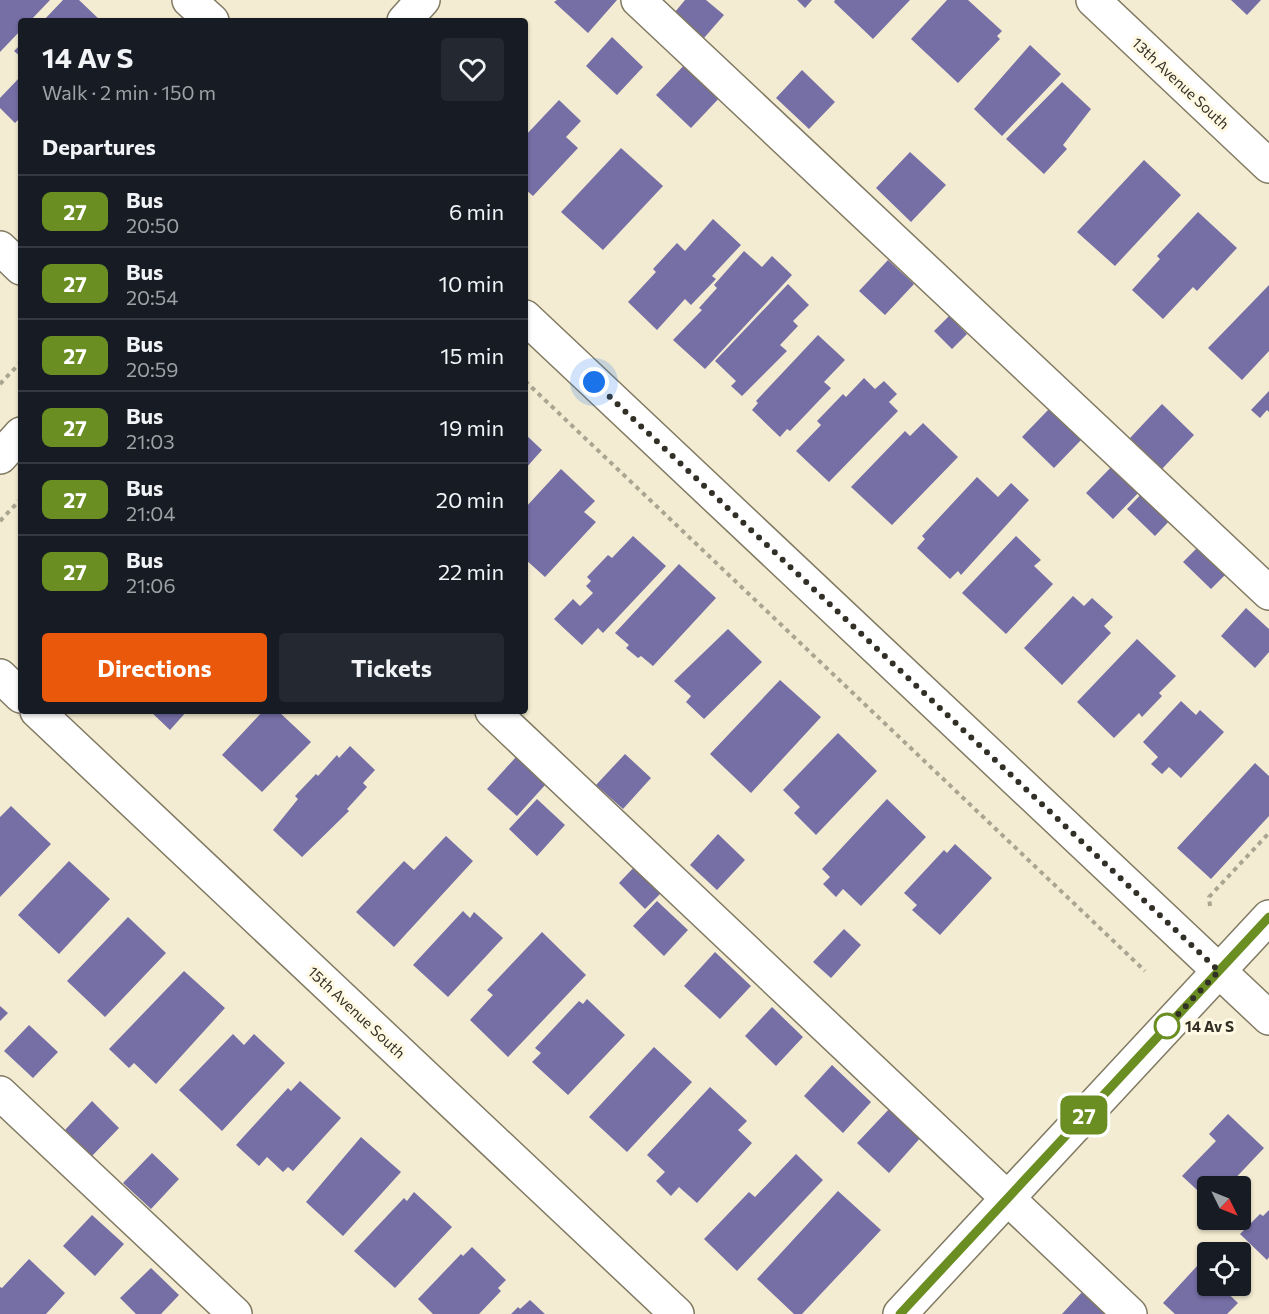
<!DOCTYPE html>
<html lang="en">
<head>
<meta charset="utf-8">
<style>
	:root { --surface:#171b24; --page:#242831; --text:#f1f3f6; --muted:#9ea1a6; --line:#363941; --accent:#ea580c }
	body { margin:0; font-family:Commissioner,sans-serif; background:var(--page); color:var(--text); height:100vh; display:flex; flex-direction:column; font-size:22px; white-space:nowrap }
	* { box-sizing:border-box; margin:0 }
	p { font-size:20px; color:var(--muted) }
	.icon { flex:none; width:33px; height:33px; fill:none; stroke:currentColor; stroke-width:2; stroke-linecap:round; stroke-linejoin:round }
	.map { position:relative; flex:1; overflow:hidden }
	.sheet { position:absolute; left:18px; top:18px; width:510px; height:696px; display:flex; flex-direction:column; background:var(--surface); border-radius:6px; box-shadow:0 2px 4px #0004 }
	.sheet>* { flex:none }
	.badge { padding:0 12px; border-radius:9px; font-size:21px; line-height:39px }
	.needle { width:39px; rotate:133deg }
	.tools { position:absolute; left:1197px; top:1176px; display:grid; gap:12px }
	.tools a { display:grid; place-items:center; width:54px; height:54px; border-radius:6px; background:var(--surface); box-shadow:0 2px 4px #0004; font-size:30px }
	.you { position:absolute; width:30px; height:30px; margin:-15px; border:4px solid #fff; border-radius:50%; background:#1a73e8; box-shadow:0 0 0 9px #1a73e833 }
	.map>.badge { position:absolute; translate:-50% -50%; box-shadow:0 0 0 3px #fff }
	h2 { padding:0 24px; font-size:22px; line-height:54px }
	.round { display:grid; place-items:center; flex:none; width:63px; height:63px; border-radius:6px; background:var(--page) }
	.overview { display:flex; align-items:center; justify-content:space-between; height:102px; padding:0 24px }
	h1 { font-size:28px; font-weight:700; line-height:45px }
	.primary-button { display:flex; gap:12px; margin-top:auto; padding:12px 24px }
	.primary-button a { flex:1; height:69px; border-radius:6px; background:var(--accent); color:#fff; font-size:24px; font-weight:700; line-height:69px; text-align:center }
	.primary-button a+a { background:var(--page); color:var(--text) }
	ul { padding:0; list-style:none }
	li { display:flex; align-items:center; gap:18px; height:72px; padding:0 24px; border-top:2px solid var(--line) }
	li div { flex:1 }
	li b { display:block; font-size:22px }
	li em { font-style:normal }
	li .badge { min-width:66px; font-weight:700; text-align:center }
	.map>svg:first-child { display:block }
	.building { fill:#766fa5 }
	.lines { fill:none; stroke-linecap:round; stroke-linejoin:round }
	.minor-casing { stroke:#817a63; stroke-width:36 }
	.path { stroke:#aaa591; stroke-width:4; stroke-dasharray:4.5 4.5; stroke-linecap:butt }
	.minor { stroke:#fff; stroke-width:33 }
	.line-casing { stroke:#fff; stroke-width:14 }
	.line { stroke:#6b8e23; stroke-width:9 }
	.walk { stroke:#323026; stroke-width:6; stroke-dasharray:0 10.8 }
	.stop-dot { fill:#fff; stroke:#6b8e23; stroke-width:3 }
	.labels { text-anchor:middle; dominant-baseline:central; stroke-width:6; stroke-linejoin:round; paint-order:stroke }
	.street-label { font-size:15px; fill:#323026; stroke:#fff9e4 }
	.stop-label { font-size:15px; font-weight:bold; fill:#323026; stroke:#fff9e4; text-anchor:start }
</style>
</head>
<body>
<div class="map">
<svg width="1269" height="1314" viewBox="0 0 1269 1314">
	<rect width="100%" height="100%" fill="#f3ecd2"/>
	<!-- building -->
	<path class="building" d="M0 0H50L30 21H21V30L0 52Z
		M63 0H79L101 21H43Z
		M557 0H617L588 33 554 2Z
		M685 0H706L724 15 704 38 675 12Z
		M797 0H812L805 8Z
		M835 0H910L873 39 834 2Z
		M947 0H968L1002 31 997 36 1000 39 958 83 911 39Z
		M1231 0H1261L1247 15Z
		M612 37 643 67 617 95 586 66Z
		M21 44V57L14 51Z
		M1030 45 1061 74 1002 136 974 109Z
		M689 60 724 93 691 128 656 95Z
		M802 70 835 102 809 129 776 98Z
		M21 76V117L15 123 0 108V98Z
		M1062 82 1091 109 1063 145 1067 149 1044 174 1006 139Z
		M559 100 581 121 566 137 578 148 533 196 525 189V136Z
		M621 148 663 186 603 250 561 212Z
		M910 152 946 185 911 222 876 188Z
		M1144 160 1181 195 1115 266 1077 232Z
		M1198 212 1237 248 1197 291 1193 287 1163 319 1132 290 1160 259 1157 256Z
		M713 219 741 245 712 276 716 279 691 305 685 299 657 330 628 302 656 272 653 269 677 243 685 251Z
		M744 251 762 267 772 256 792 275 705 369 673 340 702 310 699 308 717 288 714 285Z
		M888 260 914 284 885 315 859 291Z
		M788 284 809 305 793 321 798 326 780 345 787 351 742 396 731 386 736 381 715 361Z
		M1269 285V351L1242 380 1208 348Z
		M949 316 967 334 952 349 934 331Z
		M818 335 845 360 824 382 831 388 790 431 787 429 780 437 752 410 758 403 756 401Z
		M864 378 875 389 884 381 897 394 889 402 898 411 829 482 796 451 821 425 817 421 843 394 846 397Z
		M1269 391V412L1267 410 1260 418 1251 410Z
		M1162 404 1194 435 1162 469 1130 438Z
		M1049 409 1082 439 1054 468 1022 437Z
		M923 423 958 457 892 525 851 487 905 431 910 436Z
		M525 434 542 450 525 469Z
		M1117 461 1144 487 1113 519 1086 493Z
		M561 469 595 501 584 512 596 522 545 577 525 559V508Z
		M977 477 998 497 1011 483 1029 500 961 575 958 571 950 579 917 548 925 539 922 536Z
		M1146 489 1174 516 1155 536 1127 509Z
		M633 536 666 566 603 633 598 628 582 645 554 619 573 599 580 606 593 593 586 586 591 581 587 577 608 555 612 558Z
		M1016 536 1041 560 1034 566 1053 584 1006 634 962 593Z
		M1202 543 1230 570 1211 589 1183 562Z
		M679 564 716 598 653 666 641 656 638 658 626 648 629 645 615 633Z
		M1073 596 1084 606 1092 598 1113 617 1104 626 1111 633 1062 685 1024 648Z
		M1246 608 1269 629V652L1255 668 1221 636Z
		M728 629 762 662 704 719 686 702 691 696 674 681Z
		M1137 639 1176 676 1159 693 1162 696 1142 717 1139 713 1114 738 1077 702Z
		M780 680 821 717 751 793 710 754Z
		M1181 701 1196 715 1200 710 1224 732 1181 778 1169 767 1162 774 1151 764 1158 757 1143 742Z
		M150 711H187L170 730Z
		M263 711H278L311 742 262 792 222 755Z
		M838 733 877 771 816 835 794 813 800 807 783 790Z
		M350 746 375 770 363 783 367 787 347 809 349 811 302 857 273 830 298 799 295 796 316 774 318 776 337 755 339 758Z
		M625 754 651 778 623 809 596 785Z
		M516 757 546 784 517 816 487 789Z
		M1255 763 1269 776V816L1211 879 1177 848Z
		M537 799 565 825 537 856 509 829Z
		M887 799 926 837 861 906 843 889 836 897 823 884 830 877 822 869Z
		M11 806 51 844 0 897V817Z
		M718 834 745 860 717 890 690 865Z
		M446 836 473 861 394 947 356 912 404 861 414 870Z
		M955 844 992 878 940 935 912 910 917 905 904 893 944 850 947 853Z
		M69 861 110 899 59 954 18 915Z
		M637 864 664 890 645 909 619 883Z
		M657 901 688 930 664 956 633 926Z
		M463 911 470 918 474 912 503 938 448 997 413 965Z
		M128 917 166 953 105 1017 67 981Z
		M844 929 861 945 831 978 813 962Z
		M542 932 586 975 508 1057 470 1020 493 995 487 990Z
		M715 952 751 986 720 1019 684 986Z
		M184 971 225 1008 156 1084 134 1063 129 1068 109 1049Z
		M587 999 625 1035 568 1095 532 1062 541 1053 535 1048 579 1001 583 1004Z
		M0 1006 8 1013 0 1021Z
		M772 1007 803 1037 776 1066 745 1036Z
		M29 1025 58 1052 33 1078 4 1051Z
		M233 1034 244 1045 254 1034 285 1063 222 1131 179 1090Z
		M654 1047 692 1082 627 1152 589 1117Z
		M832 1065 871 1102 843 1133 804 1096Z
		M300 1081 341 1118 293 1171 288 1167 283 1172 267 1157 259 1166 236 1145 288 1088 291 1091Z
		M710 1087 747 1121 738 1130 752 1143 697 1203 679 1187 671 1196 656 1181 665 1172 647 1155Z
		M92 1101 119 1128 92 1156 65 1130Z
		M891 1107 922 1136 889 1173 857 1143Z
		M1228 1114 1264 1148 1228 1186H1208V1200L1182 1176 1216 1141 1209 1134Z
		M361 1137 401 1172 343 1236 306 1202Z
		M152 1153 179 1179 151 1209 123 1183Z
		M796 1154 823 1180 737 1271 704 1239 749 1192 755 1197Z
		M838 1191 881 1230 802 1314H794L757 1279Z
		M414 1192 452 1227 395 1288 354 1251 404 1198 407 1201Z
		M1269 1210V1257L1267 1260 1240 1234 1260 1214 1263 1216Z
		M92 1215 124 1244 95 1276 63 1246Z
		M472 1247 506 1280 498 1288 501 1291 479 1314H433L418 1299 461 1254 463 1256Z
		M29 1259 65 1293 46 1314H0V1287L2 1288Z
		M1198 1265 1208 1274V1286H1220L1238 1303 1227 1314H1175L1163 1303Z
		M151 1268 179 1295 161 1314H136L120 1298Z
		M1083 1291 1108 1314H1062Z
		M530 1300 545 1314H511L518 1307 520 1309Z"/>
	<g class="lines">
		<!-- minor casing -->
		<g class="minor-casing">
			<path id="minor" d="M189 0 212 21
				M638 0 1269 593
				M1093 0 1269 166
				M404 21 423 0
				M0 248 21 268
				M525 317 1269 1018
				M0 457 21 434
				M0 676 21 696
				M37 711 677 1314
				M492 711 1130 1314
				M0 1093 235 1314
				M900 1314 1269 917"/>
		</g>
		<!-- path -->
		<path class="path" d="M525 381 1145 971
			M0 384 21 362
			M0 521 21 499
			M1210 906 1209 897 1269 833"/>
		<!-- minor -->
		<use href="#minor" class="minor"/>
	</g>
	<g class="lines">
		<!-- line casing -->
		<g class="line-casing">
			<path id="line" d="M900 1314 1269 917"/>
		</g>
		<!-- line -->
		<use href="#line" class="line"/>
		<!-- walk -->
		<path class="walk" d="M594 382 1219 971 1167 1026"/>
	</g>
	<!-- markers -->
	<circle class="stop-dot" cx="1167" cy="1026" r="12"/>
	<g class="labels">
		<!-- street labels -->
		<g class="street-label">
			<text transform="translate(1181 83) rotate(43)">13th Avenue South</text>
			<text transform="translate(357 1012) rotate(43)">15th Avenue South</text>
		</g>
		<!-- stop labels -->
		<g class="stop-label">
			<text x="1185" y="1026">14 Av S</text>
		</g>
	</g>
</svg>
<div class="tools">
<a><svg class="needle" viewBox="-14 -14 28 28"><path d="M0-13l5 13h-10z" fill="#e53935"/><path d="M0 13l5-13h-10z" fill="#9ea1a6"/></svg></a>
<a><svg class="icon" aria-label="locate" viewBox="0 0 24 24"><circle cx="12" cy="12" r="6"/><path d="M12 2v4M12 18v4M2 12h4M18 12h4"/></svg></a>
</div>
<div class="you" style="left:594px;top:382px"></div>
<b class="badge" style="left:1084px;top:1115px;background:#6b8e23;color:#fff">27</b>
<section class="sheet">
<div class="overview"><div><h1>14 Av S</h1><p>Walk · 2 min · 150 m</p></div><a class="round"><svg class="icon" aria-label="heart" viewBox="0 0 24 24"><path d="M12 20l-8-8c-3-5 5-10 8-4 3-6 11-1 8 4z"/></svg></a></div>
<h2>Departures</h2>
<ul>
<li><span class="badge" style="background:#6b8e23;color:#fff">27</span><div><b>Bus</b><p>20:50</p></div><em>6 min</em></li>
<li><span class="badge" style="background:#6b8e23;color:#fff">27</span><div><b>Bus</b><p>20:54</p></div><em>10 min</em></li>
<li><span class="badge" style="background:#6b8e23;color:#fff">27</span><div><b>Bus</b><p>20:59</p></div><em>15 min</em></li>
<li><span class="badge" style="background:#6b8e23;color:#fff">27</span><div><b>Bus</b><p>21:03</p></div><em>19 min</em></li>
<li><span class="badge" style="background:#6b8e23;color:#fff">27</span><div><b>Bus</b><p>21:04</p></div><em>20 min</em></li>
<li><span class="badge" style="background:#6b8e23;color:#fff">27</span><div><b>Bus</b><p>21:06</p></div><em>22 min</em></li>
</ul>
<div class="primary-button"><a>Directions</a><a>Tickets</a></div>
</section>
</div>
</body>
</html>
